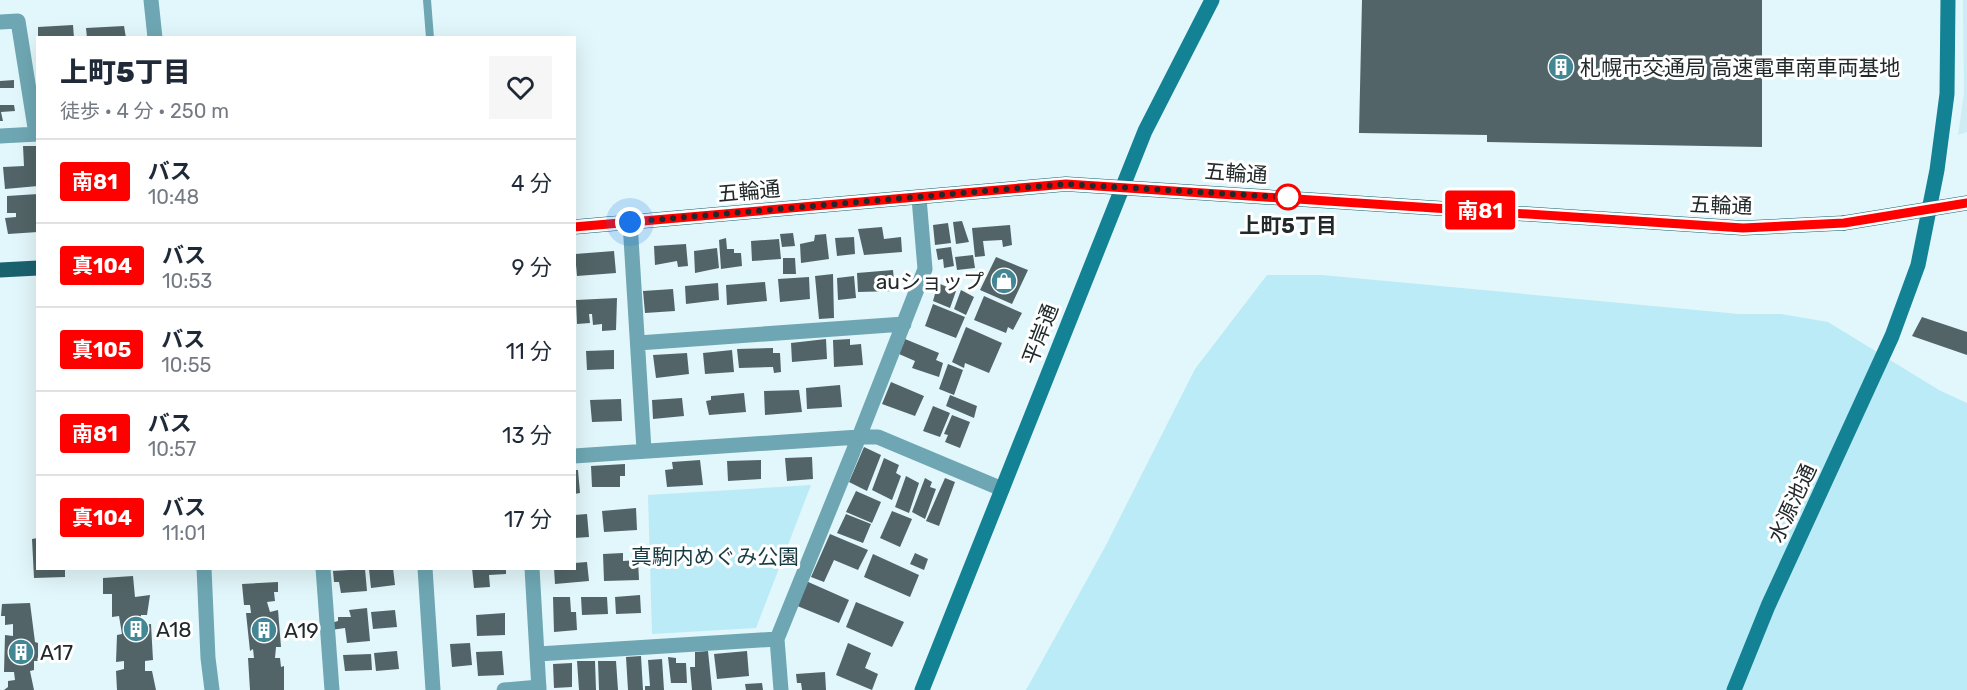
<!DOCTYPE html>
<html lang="ja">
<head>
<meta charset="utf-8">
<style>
	:root { --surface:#fff; --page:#f6f6f7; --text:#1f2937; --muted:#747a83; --line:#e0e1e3 }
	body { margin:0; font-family:Rubik,"Noto Sans JP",sans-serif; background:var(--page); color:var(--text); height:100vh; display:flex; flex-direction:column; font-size:22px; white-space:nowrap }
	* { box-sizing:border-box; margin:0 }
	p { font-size:20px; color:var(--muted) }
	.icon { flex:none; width:33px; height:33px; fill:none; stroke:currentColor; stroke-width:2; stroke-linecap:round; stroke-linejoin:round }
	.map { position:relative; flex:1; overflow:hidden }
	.panel { position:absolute; left:36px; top:36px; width:540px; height:534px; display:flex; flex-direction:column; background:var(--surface); border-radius:0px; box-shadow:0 6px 24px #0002 }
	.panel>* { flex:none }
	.badge { padding:0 12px; border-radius:4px; font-size:21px; line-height:39px }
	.you { position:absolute; width:30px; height:30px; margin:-15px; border:4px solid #fff; border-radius:50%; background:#1a73e8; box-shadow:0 0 0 9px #1a73e833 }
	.map>.badge { position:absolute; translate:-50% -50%; box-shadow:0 0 0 3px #fff }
	.round { display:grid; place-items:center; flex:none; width:63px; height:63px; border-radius:0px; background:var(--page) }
	.summary { display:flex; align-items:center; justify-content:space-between; height:102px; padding:0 24px }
	h1 { font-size:28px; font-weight:800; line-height:45px }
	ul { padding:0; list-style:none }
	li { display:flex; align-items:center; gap:18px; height:84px; padding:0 24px; border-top:2px solid var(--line) }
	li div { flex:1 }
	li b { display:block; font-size:22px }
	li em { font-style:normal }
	li .badge { min-width:66px; font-weight:700; text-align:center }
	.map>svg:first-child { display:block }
	.built { fill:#ceecf3 }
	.green { fill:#bbebf6 }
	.building { fill:#526467 }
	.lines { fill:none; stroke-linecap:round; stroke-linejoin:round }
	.lane { stroke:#6ea7b3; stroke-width:8 }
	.street { stroke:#6ea7b3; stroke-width:15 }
	.secondary { stroke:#138294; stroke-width:15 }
	.primary { stroke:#1a616e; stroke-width:15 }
	.primary-bridge { stroke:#1a616e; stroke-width:15 }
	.line-casing { stroke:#fff; stroke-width:14 }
	.line { stroke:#f00; stroke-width:9 }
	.walk { stroke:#21292b; stroke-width:6; stroke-dasharray:0 10.8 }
	.stop-dot { fill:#fff; stroke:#f00; stroke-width:3 }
	.labels { text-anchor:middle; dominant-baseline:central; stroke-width:6; stroke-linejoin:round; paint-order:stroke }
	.poi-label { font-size:21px; fill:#21292b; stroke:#fff; text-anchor:start }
	.street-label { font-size:21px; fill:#21292b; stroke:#fff }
	.stop-label { font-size:21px; font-weight:bold; fill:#21292b; stroke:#fff }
	.park-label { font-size:21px; fill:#183c43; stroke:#fff }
</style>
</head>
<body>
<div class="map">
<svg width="1967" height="690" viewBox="0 0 1967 690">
	<rect width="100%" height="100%" fill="#e2f7fb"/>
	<!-- built -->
	<path class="built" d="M1963 0H1967V132L1958 135 1964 93Z"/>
	<!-- green -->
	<path class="green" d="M1267 275H1322L1739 314H1781L1828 322 1939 390 1967 403V690H1026L1105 547 1195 369Z
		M811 485 756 628 652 634 648 495Z"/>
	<!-- building -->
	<path class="building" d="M1362 0H1762V147L1487 142V135L1359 133Z
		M73 25 74 38H38V27Z
		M124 26 126 38H87L86 28Z
		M14 80V88H0V81Z
		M0 105H14L15 111 1 112 3 121H0Z
		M23 146H38V186L5 189 3 167 24 166Z
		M38 194V232L8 234 5 218 16 217V213H7V196Z
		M962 221 969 242 956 244 953 222Z
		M948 223 951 243 935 245 933 225Z
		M1010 225 1012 245 1003 247 1002 240 983 241 985 256 975 257 972 228Z
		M882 227 884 239 901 237 902 252 864 255 858 229Z
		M793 233 795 246 782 247 780 234Z
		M826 234 829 259 801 263 800 244 814 241 815 235Z
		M854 237 855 254 837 256 835 238Z
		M726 238 727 249H734V253H741L742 266 721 269 719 240Z
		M779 239 781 259 752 261 751 241Z
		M686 244 688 266 678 267 677 261 655 265 654 246Z
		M951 247 954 266 944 268 943 259 938 260 936 249Z
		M717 248 719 268 695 273 694 251Z
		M614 251 616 273 577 276 575 254Z
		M973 255 975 268 957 270 955 257Z
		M996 257 1028 270 1012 304 980 290Z
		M783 258H795L796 274H783Z
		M893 270 895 291 858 292 857 273Z
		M833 274 834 318 819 319 815 276Z
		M854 276 856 298 838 300 837 278Z
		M809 277 810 299 780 302 778 279Z
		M765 282 767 301 727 305 726 285Z
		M718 283 719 300 686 304 685 286Z
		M938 283 956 291 950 308 933 301Z
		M673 289 675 311 645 313 643 291Z
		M961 290 974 297 966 315 954 309Z
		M984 296 1022 313 1013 330 1008 327 1006 333 974 320Z
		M617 298 616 330 602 331V324L593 325 592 314H589L590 323 577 324 576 300Z
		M933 304 965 317 956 338 925 326Z
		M1922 317 1967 332V355L1912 336Z
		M966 327 1002 343 989 373 965 363 964 368 952 362Z
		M826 339 827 359 792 362 791 343Z
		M850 339V345L861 344 863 365 834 367 833 340Z
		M905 339 939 353 936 360 943 363 939 377 912 368 915 361 899 354Z
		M773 348V353H780L781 372 774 373 773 367 739 368 737 349Z
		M614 350V369L587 370 586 351Z
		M732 350 734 372 705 374 703 353Z
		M687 353 689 374 656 378 653 355Z
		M948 364 963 370 954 395 939 389Z
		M891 382 924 396 915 416 882 404Z
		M840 385 842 407 807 409 806 388Z
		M799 390 802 412 765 415 764 391Z
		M744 393 746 412 709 415 706 401 711 400V396Z
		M950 395 977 406 974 418 946 406Z
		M682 398 684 416 653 419 652 400Z
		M621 399 622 421 592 422 590 400Z
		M933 406 950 413 940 437 923 431Z
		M952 415 970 422 960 448 945 442 948 435 944 434Z
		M864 447 881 455 867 491 849 482Z
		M812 457 813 479 787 481 785 458Z
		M884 458 899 465 896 473 901 476 892 500 872 490Z
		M700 460 703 485 667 487 665 470 673 469 672 462Z
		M761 460V479L728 481 727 461Z
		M625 464V476H620V487H592L591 466Z
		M574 470H578L580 493 574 494Z
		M906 476 919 483 909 513 895 507Z
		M925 478 932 482 930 487 936 489 925 519 912 512Z
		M945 478 955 482 939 526 926 521Z
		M856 491 881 502 872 523 846 512Z
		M636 508 637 530 604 532 602 511Z
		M892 511 912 519 900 547 880 538Z
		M587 514 589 537 574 538V515Z
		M846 514 871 524 863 543 837 533Z
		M830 534 868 550 858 570 834 560 824 582 811 577Z
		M38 538V568H65V577L34 578 32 539Z
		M623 553V561L638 560 639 580 604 581 603 554Z
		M915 553 928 559 924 570 910 564Z
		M873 554 919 575 910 597 864 577Z
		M587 562 589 581 555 584 554 568H574V563Z
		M378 568H393L395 585 371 588 369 569Z
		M472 568H506V574L489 575 490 587 474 588Z
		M365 569 367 591 341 593 339 582H334L333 571Z
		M133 576 135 597 150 595 147 615H141V625L151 624 153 660 145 661V671H152L156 690H117L116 671 124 669V661L116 662 117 635 122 634 119 616 112 617V594H103V578Z
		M806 581 849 600 839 623 795 605Z
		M278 582V592H274L275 601 267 602 270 612 278 610 281 647H276L275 658H280L281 667 284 666V690H250L248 658H254L253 649 250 651 246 613H251L250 605H244L242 584Z
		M640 595 641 613 616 614 615 597Z
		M553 597H570L571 612H576L577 630 554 632Z
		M581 597H607L608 614 582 615Z
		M856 602 904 622 892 647 846 627Z
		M30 603 35 642 38 643V661H34V670L30 671 34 690H4L8 687V681L15 680 14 672H4L5 635 13 636V624L5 625V616H1L2 604Z
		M367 608 370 641 347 643 345 628 331 630V623L338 621V617H351L349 610Z
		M395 610 397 627 373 629 371 612Z
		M505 613V635L477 636 476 615Z
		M470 643 472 665 452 667 450 644Z
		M848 643 871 653 865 668 878 674 872 690 836 675Z
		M397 651 399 669 376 671 374 653Z
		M502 651 504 675 478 676 476 652Z
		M708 651 712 690H692L690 667H695V652Z
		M747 651 749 676 717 679 714 654Z
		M371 654 372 670 345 671 343 655Z
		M641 656 643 690H628L626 657Z
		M668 657 676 658V663H686L687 683H671Z
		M662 659 664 690H645V686H650L648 660Z
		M577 661H595L596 690H579Z
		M598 661H616L618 690H599Z
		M572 663V687L554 688 553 664Z
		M825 672 826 690H802L801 683H797L796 674Z
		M762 683 763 690H746L745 684Z"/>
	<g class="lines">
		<!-- lane -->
		<path class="lane" d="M427 0 430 38"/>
		<!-- street -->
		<path class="street" d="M151 0 155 38
			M0 22 18 21 36 134
			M0 136 38 134
			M630 222 644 450
			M638 343 904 324
			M574 456 859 437 925 269 919 198
			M204 568 208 658 212 690
			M323 568 332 690
			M425 568 433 690
			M532 568 539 690
			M538 654 777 639
			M504 690 539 687
			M781 690 777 639 859 437H878L1002 489"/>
		<!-- secondary -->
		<path class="secondary" d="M922 690 1145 131 1212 0
			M1734 690 1768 606 1892 336 1918 265 1937 170 1947 94 1948 0"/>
		<!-- primary -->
		<path class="primary" d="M574 227 1066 184 1743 228 1844 223
			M0 270 38 268"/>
		<!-- primary-bridge -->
		<path class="primary-bridge" d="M1844 223 1967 203"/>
	</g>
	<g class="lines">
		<!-- line casing -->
		<g class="line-casing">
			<path id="line" d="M574 227 1066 184 1743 228 1844 223 1967 203"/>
		</g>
		<!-- line -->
		<use href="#line" class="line"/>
		<!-- walk -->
		<path class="walk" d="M630 222 1066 184 1296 198 1288 197"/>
	</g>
	<!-- icons -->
	<defs>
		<g id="building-disc" transform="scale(1.35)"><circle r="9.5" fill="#438795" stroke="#fff"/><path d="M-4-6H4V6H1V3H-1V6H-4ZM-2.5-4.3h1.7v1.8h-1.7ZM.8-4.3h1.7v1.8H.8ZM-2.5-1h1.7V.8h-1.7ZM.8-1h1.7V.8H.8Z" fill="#fff"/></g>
		<g id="shop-disc" transform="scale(1.35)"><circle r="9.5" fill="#438795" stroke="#fff"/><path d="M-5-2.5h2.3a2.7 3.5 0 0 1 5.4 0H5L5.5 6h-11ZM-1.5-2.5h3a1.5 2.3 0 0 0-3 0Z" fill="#fff"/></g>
	</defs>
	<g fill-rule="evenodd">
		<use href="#building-disc" x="1561" y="67"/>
		<use href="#shop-disc" x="1004" y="281"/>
		<use href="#building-disc" x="136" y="629"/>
		<use href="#building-disc" x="264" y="630"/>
		<use href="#building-disc" x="21" y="652"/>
	</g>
	<!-- markers -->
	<circle class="stop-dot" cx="1288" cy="197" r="12"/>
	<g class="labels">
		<!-- poi labels -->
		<g class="poi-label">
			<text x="1580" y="67">札幌市交通局 高速電車南車両基地</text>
			<text x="984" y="281" text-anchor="end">auショップ</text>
			<text x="156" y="629">A18</text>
			<text x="284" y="630">A19</text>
			<text x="40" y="652">A17</text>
		</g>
		<!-- street labels -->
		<g class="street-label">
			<text transform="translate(1236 173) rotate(4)">五輪通</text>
			<text transform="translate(749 191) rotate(-5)">五輪通</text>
			<text transform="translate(1721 205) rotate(2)">五輪通</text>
			<text transform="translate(1040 334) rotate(-69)">平岸通</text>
			<text transform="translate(1792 503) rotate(-65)">水源池通</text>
		</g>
		<!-- stop labels -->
		<g class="stop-label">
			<text x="1288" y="225">上町5丁目</text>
		</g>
		<!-- park labels -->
		<g class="park-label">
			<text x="715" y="556">真駒内めぐみ公園</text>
		</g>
	</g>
</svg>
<div class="you" style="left:630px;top:222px"></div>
<b class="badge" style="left:1480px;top:210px;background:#f00;color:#fff">南81</b>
<section class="panel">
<div class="summary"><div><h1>上町5丁目</h1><p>徒歩 · 4 分 · 250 m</p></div><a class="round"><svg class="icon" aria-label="heart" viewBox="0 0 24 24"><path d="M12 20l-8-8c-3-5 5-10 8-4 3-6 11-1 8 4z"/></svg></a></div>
<ul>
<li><span class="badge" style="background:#f00;color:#fff">南81</span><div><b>バス</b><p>10:48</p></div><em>4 分</em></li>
<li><span class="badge" style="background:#f00;color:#fff">真104</span><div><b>バス</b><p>10:53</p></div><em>9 分</em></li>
<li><span class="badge" style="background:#f00;color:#fff">真105</span><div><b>バス</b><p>10:55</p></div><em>11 分</em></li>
<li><span class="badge" style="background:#f00;color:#fff">南81</span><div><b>バス</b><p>10:57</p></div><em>13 分</em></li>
<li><span class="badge" style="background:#f00;color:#fff">真104</span><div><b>バス</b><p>11:01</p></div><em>17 分</em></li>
</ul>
</section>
</div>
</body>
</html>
